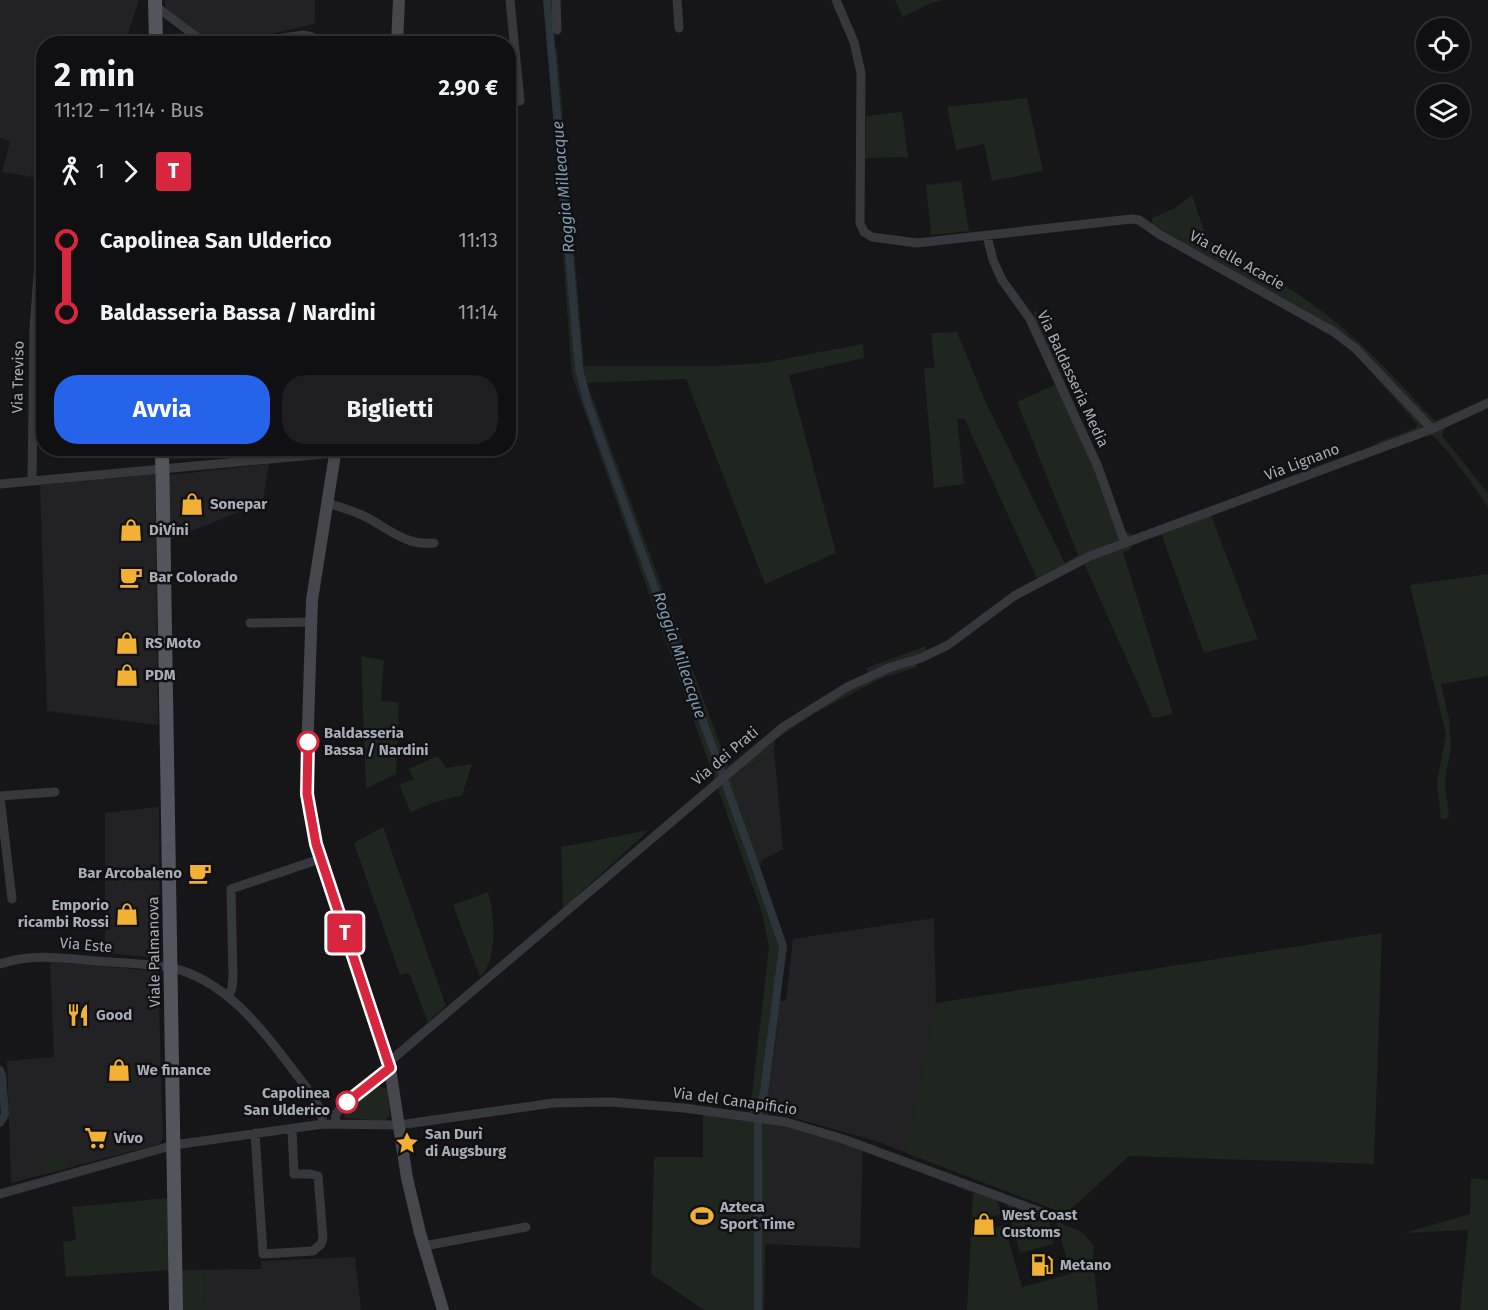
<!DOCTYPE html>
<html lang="it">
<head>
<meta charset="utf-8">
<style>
	:root { --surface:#101012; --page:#1e1e20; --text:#f1f3f6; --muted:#9c9d9f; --line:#303032; --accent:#2563eb }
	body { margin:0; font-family:"Fira Sans",sans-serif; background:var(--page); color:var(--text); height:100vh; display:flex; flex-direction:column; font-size:22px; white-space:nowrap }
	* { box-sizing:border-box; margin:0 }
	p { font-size:20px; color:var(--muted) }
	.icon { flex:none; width:33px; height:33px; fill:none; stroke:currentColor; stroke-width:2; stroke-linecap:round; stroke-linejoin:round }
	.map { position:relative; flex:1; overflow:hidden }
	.sheet { position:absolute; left:36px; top:36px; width:480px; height:420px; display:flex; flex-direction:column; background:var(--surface); border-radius:24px; box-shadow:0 2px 4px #0004,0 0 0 2px var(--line) }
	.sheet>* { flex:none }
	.badge { padding:0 12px; border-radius:4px; font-size:21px; line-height:39px }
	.buttons { position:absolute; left:1416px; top:18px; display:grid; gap:12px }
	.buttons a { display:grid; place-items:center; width:54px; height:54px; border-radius:50%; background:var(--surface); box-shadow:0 2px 4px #0004,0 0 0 2px var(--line); font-size:30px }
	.map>.badge { position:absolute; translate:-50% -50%; box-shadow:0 0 0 3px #fff }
	.legs { display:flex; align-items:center; gap:9px; height:66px; padding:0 18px; font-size:20px }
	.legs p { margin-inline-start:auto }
	.head { display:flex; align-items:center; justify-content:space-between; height:102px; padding:0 18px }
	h1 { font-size:33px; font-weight:700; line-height:45px }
	.primary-button { display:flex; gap:12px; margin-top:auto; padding:12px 18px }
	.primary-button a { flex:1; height:69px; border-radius:24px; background:var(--accent); color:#fff; font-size:24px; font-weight:700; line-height:69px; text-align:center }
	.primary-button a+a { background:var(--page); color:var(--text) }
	ul { padding:0 18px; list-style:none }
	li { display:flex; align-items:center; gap:21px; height:72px; font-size:22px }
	li i { display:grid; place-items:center; width:9px; height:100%; margin:0 8px; background:currentColor }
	li i::after { content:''; width:15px; height:15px; margin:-8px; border:4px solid; border-radius:50%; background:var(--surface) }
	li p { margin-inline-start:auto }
	li:first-child i { background:linear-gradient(#0000 50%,currentColor 0) }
	li:last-child i { background:linear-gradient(currentColor 50%,#0000 0) }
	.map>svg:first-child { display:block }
	.built { fill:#222225 }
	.green { fill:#1e261f }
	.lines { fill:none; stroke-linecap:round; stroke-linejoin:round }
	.canal { stroke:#2c353c; stroke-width:8 }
	.street { stroke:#37383d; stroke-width:9 }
	.secondary { stroke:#45474d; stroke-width:12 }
	.primary { stroke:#53555c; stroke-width:14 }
	.line-1-casing { stroke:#fff; stroke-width:14 }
	.line-1 { stroke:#d7263d; stroke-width:9 }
	.stop-1-dot { fill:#fff; stroke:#d7263d; stroke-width:3 }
	.labels { text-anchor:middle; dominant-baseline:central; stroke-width:5; stroke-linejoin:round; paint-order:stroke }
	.street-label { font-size:15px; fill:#a8adb8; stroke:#111113 }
	.poi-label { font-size:15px; font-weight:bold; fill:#a8adb8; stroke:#111113; text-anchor:start }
	.stop-label { font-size:15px; font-weight:bold; fill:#a8adb8; stroke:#111113; text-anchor:start }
	.water-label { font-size:16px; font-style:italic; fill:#7f9bb3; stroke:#111113 }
</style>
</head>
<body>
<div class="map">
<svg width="1488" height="1310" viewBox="0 0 1488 1310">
	<rect width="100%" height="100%" fill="#161618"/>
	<!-- built -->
	<path class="built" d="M0 0H139L125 43 44 44 43 179 2 172 10 141 0 138Z
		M165 0H315V23L303 27 275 33 207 40 165 7Z
		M170 449V448L295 449 171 460Z
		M269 464 262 506 242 511 169 540V475Z
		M155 474 158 725 47 711 40 485Z
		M774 750 783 849 762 860 732 778 748 765 755 764Z
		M159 807 160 958 105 953V813Z
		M934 918 936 1003 906 1153 879 1142 791 1117 768 1113 778 1024 775 1023 778 1001H786L793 939Z
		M50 962 158 971 163 1138 159 1144 11 1183 7 1061 54 1057Z
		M767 1121 795 1127 863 1150 860 1248 765 1244Z
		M355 1257 361 1310H205L204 1270 261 1269V1261Z"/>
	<!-- green -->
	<path class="green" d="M895 0H944L931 3 903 17Z
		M557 49 584 366H718L763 363 863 344 864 358 789 375 836 553 765 584 686 379 587 383 728 766 787 720 868 673 866 668 926 646V652L948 641 1026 584 1037 579 964 418 957 419 964 484 934 488 924 369 935 367 931 333 957 332 985 401 1065 563 1078 555 1017 402 1057 384 1031 325 1035 310 1107 483 1123 530 1133 535 1375 446 1378 442 1416 428 1417 424 1331 327 1152 224V218L1175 208 1192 195 1207 240C1242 261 1284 283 1316 307 1361 339 1397 381 1435 421L1488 398V407L1445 428 1442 436 1488 493V507C1481 496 1441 439 1432 436 1430 435 1426 436 1423 436L1211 515 1258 639 1204 653 1161 533 1131 546 1130 550 1123 552 1173 714 1153 718 1083 561 1011 602 917 662V667L882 678 847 696 812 715 775 740 774 750C760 761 746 767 732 778L762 860 760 867 783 940 778 941 779 957 769 1022 778 1023 768 1113 764 1310H704L651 1274 654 1157H703V1115L749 1120 769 947 762 913 572 376 548 50Z
		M1027 98 1043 171 992 181 984 144 956 150 947 107Z
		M902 112 908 157 865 158 866 116Z
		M961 181 969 231 931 235 926 185Z
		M1488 574V676L1441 684 1449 718 1451 747 1445 781 1449 818 1441 819 1437 782 1446 735 1410 585Z
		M361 656 384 660 381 701 399 702 396 774 366 789Z
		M438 756 446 768 472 764 462 795 432 803 411 812 399 785 414 779 408 769Z
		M383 827 446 1006 428 1022 409 973 400 975 354 843Z
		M649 830 563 909 561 847Z
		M488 892C495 915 498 960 480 977L453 905Z
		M1382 933 1374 1164 1129 1156 1066 1214 906 1153 936 1003Z
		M379 1086 387 1089 390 1116 384 1121 345 1118 343 1114 345 1109Z
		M863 1150 997 1200 1002 1214 978 1220 980 1231 1004 1225 1022 1287 1071 1274 1056 1221 1083 1233 1094 1246 1093 1253 1098 1310H967L973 1193Z
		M65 1155 66 1169 46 1174 45 1164 48 1158Z
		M1471 1178 1488 1180V1310H1460L1468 1230 1404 1233 1470 1214Z
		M168 1198 170 1270 66 1277 63 1242 76 1240 72 1207Z
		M1007 1204 1049 1218 1053 1244 1020 1253Z
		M180 1270H204L205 1310H181Z"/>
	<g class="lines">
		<!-- canal -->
		<path class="canal" d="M547 0 579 369 588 404 754 862 783 946 764 1092 758 1110V1310
			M0 1070 2 1075 5 1115 0 1123"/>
		<!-- street -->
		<path class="street" d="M510 0 520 101
			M556 0 557 30
			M677 0 679 28
			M836 0 854 42 861 73 860 223 864 232 872 237 917 243 1131 219 1139 220 1159 234 1334 332 1356 349 1432 429
			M153 4 206 44
			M244 44 303 35 312 37 319 44
			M987 236 993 260 1002 280 1030 319 1098 467 1125 543
			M32 480 34 329 38 275
			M0 484 335 453
			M327 503C340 507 355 511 368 518 390 530 407 546 434 543
			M250 623 311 622
			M0 796 55 792
			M0 797 12 899
			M0 964C31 953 63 958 95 961 120 963 148 963 172 968 223 979 261 1027 290 1066 303 1084 321 1101 323 1124
			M228 997 232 988 233 977 231 889 320 859
			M389 1062 783 727 847 687 891 667 921 658 948 645 1014 596 1090 556 1432 429 1488 403
			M335 1124 336 1114 341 1108 390 1068
			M255 1133 263 1254 313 1251 321 1244 323 1238 318 1176 311 1174H294L292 1129
			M0 1194 174 1145 323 1124 399 1125 553 1103 611 1102 684 1108 786 1122 843 1139 1052 1216
			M424 1246 526 1227"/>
		<!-- secondary -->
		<path class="secondary" d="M397 44 399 0
			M336 448 312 600 307 756 309 812 320 859 389 1062 407 1178 420 1233 443 1310"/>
		<!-- primary -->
		<path class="primary" d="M155 0 156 44
			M162 448 176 1310"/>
	</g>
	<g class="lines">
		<!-- line-1 casing -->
		<g class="line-1-casing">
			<path id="line-1" d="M308 742 307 794 316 844 390 1068 347 1102"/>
		</g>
		<!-- line-1 -->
		<use href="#line-1" class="line-1"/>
	</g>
	<!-- icons -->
	<defs>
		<g id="shop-bare" transform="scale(1.8)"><path d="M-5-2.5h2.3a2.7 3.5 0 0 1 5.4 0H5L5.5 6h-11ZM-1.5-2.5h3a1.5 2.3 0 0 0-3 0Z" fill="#f2b134" stroke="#111113" stroke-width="2.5" paint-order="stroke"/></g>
		<g id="cafe-bare" transform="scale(1.8)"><path d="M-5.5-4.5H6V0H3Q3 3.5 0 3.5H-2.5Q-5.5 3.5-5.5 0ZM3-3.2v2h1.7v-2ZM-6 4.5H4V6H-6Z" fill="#f2b134" stroke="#111113" stroke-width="2.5" paint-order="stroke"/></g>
		<g id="restaurant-bare" transform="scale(1.8)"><path d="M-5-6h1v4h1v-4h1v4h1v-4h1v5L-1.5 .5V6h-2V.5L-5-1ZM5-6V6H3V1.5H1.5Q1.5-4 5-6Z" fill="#f2b134" stroke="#111113" stroke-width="2.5" paint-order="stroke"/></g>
		<g id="supermarket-bare" transform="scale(1.8)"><path d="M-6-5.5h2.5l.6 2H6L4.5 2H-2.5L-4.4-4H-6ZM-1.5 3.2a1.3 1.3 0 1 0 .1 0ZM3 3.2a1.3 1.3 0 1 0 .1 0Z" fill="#f2b134" stroke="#111113" stroke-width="2.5" paint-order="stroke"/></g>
		<g id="sight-bare" transform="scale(1.8)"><path d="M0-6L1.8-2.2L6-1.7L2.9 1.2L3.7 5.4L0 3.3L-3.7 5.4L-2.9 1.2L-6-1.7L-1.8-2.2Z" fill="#f2b134" stroke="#111113" stroke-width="2.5" paint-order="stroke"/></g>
		<g id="stadium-bare" transform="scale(1.8)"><path d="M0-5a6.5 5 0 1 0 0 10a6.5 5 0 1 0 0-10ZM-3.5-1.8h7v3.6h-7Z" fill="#f2b134" stroke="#111113" stroke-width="2.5" paint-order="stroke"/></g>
		<g id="fuel-bare" transform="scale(1.8)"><path d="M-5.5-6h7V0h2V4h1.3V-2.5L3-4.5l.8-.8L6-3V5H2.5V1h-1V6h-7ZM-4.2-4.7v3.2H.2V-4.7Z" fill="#f2b134" stroke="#111113" stroke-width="2.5" paint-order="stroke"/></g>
	</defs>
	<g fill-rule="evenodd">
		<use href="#shop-bare" x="192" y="504"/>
		<use href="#shop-bare" x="131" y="530"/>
		<use href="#cafe-bare" x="131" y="577"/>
		<use href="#shop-bare" x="127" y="643"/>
		<use href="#shop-bare" x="127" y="675"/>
		<use href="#cafe-bare" x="200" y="873"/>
		<use href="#shop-bare" x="127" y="914"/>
		<use href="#restaurant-bare" x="78" y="1015"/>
		<use href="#shop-bare" x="119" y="1070"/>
		<use href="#supermarket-bare" x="96" y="1138"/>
		<use href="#sight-bare" x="407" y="1143"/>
		<use href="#stadium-bare" x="702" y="1216"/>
		<use href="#shop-bare" x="984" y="1224"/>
		<use href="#fuel-bare" x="1042" y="1265"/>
	</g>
	<!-- markers -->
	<g class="stop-1-dot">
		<circle cx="308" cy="742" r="10"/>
		<circle cx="347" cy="1102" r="10"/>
	</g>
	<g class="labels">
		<!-- street labels -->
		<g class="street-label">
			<text transform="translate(1237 260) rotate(29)">Via delle Acacie</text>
			<text transform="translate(18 377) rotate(-89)">Via Treviso</text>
			<text transform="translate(1073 379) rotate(65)">Via Baldasseria Media</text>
			<text transform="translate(1302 462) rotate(-21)">Via Lignano</text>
			<text transform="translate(725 756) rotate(-40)">Via dei Prati</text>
			<text transform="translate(86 945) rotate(5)">Via Este</text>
			<text transform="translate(154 952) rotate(-91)">Viale Palmanova</text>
			<text transform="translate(735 1101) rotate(8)">Via del Canapificio</text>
		</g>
		<!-- poi labels -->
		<g class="poi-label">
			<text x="210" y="504">Sonepar</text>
			<text x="149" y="530">DiVini</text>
			<text x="149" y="577">Bar Colorado</text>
			<text x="145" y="643">RS Moto</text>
			<text x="145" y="675">PDM</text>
			<text x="182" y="873" text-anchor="end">Bar Arcobaleno</text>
			<text x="109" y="905" text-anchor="end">Emporio<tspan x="109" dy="17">ricambi Rossi</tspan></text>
			<text x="96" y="1015">Good</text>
			<text x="137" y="1070">We finance</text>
			<text x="425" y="1134">San Durì<tspan x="425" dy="17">di Augsburg</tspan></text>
			<text x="114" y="1138">Vivo</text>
			<text x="720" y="1207">Azteca<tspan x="720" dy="17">Sport Time</tspan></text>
			<text x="1002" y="1215">West Coast<tspan x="1002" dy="17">Customs</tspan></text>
			<text x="1060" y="1265">Metano</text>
		</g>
		<!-- stop labels -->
		<g class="stop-label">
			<text x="324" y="733">Baldasseria<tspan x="324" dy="17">Bassa / Nardini</tspan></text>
			<text x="330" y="1093" text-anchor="end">Capolinea<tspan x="330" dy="17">San Ulderico</tspan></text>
		</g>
		<!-- water labels -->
		<g class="water-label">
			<text transform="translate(563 187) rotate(-95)">Roggia Milleacque</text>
			<text transform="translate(680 655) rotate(71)">Roggia Milleacque</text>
		</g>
	</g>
</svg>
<div class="buttons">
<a><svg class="icon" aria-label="locate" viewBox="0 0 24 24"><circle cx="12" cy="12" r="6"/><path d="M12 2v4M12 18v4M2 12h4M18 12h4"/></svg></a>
<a><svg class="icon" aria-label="layers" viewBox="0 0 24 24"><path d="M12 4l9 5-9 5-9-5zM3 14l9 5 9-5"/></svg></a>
</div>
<b class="badge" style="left:345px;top:933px;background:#d7263d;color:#fff">T</b>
<section class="sheet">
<div class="head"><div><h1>2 min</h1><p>11:12 – 11:14 · Bus</p></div><b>2.90 €</b></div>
<div class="legs"><svg class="icon" aria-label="walk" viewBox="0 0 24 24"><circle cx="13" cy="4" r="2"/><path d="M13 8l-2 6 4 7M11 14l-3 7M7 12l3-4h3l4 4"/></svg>1<svg class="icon" aria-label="forward" viewBox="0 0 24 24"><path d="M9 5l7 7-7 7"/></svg><b class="badge" style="background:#d7263d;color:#fff">T</b></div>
<ul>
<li><i style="color:#d7263d"></i><b>Capolinea San Ulderico</b><p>11:13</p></li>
<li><i style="color:#d7263d"></i><b>Baldasseria Bassa / Nardini</b><p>11:14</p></li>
</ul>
<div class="primary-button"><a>Avvia</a><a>Biglietti</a></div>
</section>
</div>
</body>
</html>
